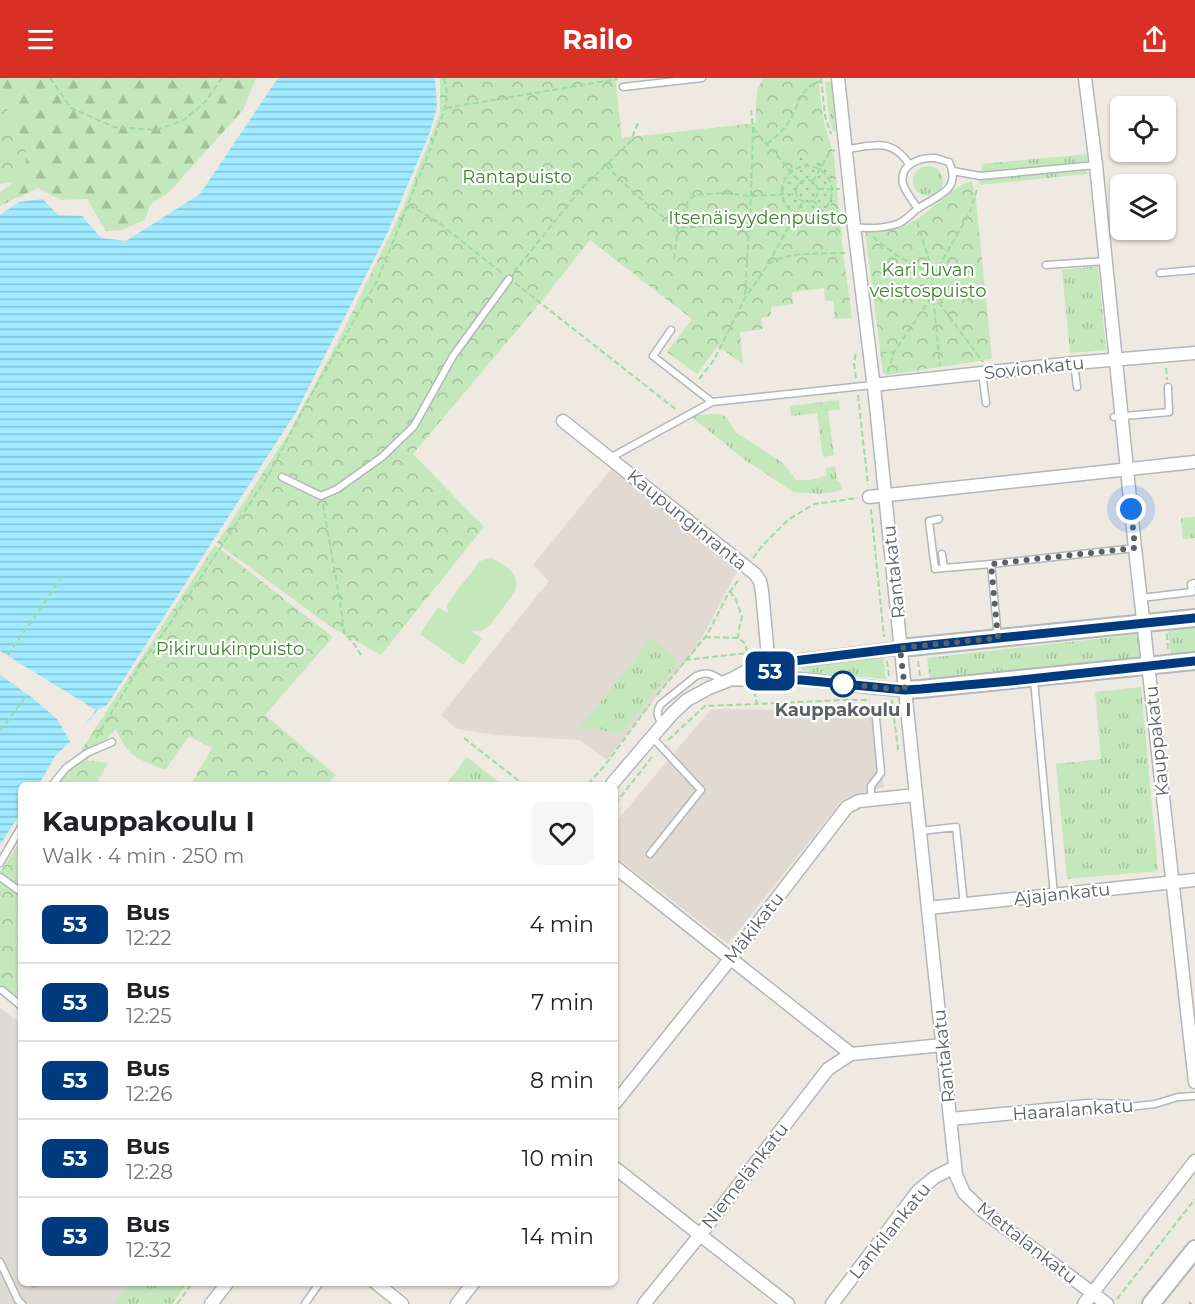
<!DOCTYPE html>
<html lang="en">
<head>
<meta charset="utf-8">
<style>
	:root { --surface:#fff; --page:#f6f6f6; --text:#202124; --muted:#757577; --line:#e0e0e0; --accent:#d93025 }
	body { margin:0; font-family:Montserrat,sans-serif; background:var(--page); color:var(--text); height:100vh; display:flex; flex-direction:column; font-size:22px; white-space:nowrap }
	* { box-sizing:border-box; margin:0 }
	p { font-size:20px; color:var(--muted) }
	.icon { flex:none; width:33px; height:33px; fill:none; stroke:currentColor; stroke-width:2; stroke-linecap:round; stroke-linejoin:round }
	.map { position:relative; flex:1; overflow:hidden }
	.panel { position:absolute; left:18px; top:704px; width:600px; height:504px; display:flex; flex-direction:column; background:var(--surface); border-radius:9px; box-shadow:0 2px 4px #0004 }
	.panel>* { flex:none }
	.badge { padding:0 12px; border-radius:9px; font-size:21px; line-height:39px }
	.tools { position:absolute; left:1110px; top:18px; display:grid; gap:12px }
	.tools a { display:grid; place-items:center; width:66px; height:66px; border-radius:9px; background:var(--surface); box-shadow:0 2px 4px #0004; font-size:30px }
	.you { position:absolute; width:30px; height:30px; margin:-15px; border:4px solid #fff; border-radius:50%; background:#1a73e8; box-shadow:0 0 0 9px #1a73e833 }
	.map>.badge { position:absolute; translate:-50% -50%; box-shadow:0 0 0 3px #fff }
	.round { display:grid; place-items:center; flex:none; width:63px; height:63px; border-radius:9px; background:var(--page) }
	.head { display:flex; align-items:center; justify-content:space-between; height:102px; padding:0 24px }
	h1 { font-size:28px; font-weight:700; line-height:45px }
	ul { padding:0; list-style:none }
	li { display:flex; align-items:center; gap:18px; height:78px; padding:0 24px; border-top:2px solid var(--line) }
	li div { flex:1 }
	li b { display:block; font-size:22px }
	li em { font-style:normal }
	li .badge { min-width:66px; font-weight:700; text-align:center }
	header { display:flex; justify-content:space-between; align-items:center; height:78px; padding:0 24px; background:var(--accent); color:#fff; font-size:27px; font-weight:700 }
	.map>svg:first-child { display:block }
	.industrial { fill:#dedbd6 }
	.education { fill:#e0dad2 }
	.grass { fill:url(#grass-tufts) }
	.forest { fill:url(#forest-firs) }
	.park { fill:url(#park-crowns) }
	.garden { fill:url(#garden-dots) }
	.pitch { fill:#c5e7bc }
	.water { fill:url(#water-rules) }
	.pier { fill:#eee9e1 }
	.lines { fill:none; stroke-linecap:round; stroke-linejoin:round }
	.lane-casing { stroke:#b2b7ba; stroke-width:9 }
	.street-casing { stroke:#b2b7ba; stroke-width:15 }
	.secondary-casing { stroke:#b1b7ba; stroke-width:20 }
	.path { stroke:#9fdaa2; stroke-width:2; stroke-dasharray:6 3; stroke-linecap:butt }
	.lane { stroke:#fff; stroke-width:6 }
	.street { stroke:#fff; stroke-width:12 }
	.secondary { stroke:#fff; stroke-width:16 }
	.rail { stroke:#b1b2b3; stroke-width:4; stroke-dasharray:1.5 8; stroke-linecap:butt }
	.line-casing { stroke:#fff; stroke-width:14 }
	.line { stroke:#003b80; stroke-width:9 }
	.walk { stroke:#5a6063; stroke-width:6; stroke-dasharray:0 10.8 }
	.stop-dot { fill:#fff; stroke:#003b80; stroke-width:3 }
	.labels { text-anchor:middle; dominant-baseline:central; stroke-width:4.5; stroke-linejoin:round; paint-order:stroke }
	.park-label { font-size:18px; fill:#3e852f; stroke:#fff }
	.street-label { font-size:18px; fill:#5a6063; stroke:#fff }
	.stop-label { font-size:18px; font-weight:bold; fill:#5a6063; stroke:#fff }
</style>
</head>
<body>
<header><svg class="icon" aria-label="menu" viewBox="0 0 24 24"><path d="M4 6h16M4 12h16M4 18h16"/></svg>Railo<svg class="icon" aria-label="share" viewBox="0 0 24 24"><path d="M12 15V3M7 8l5-5 5 5M5 13v7h14v-7"/></svg></header>
<div class="map">
<svg width="1195" height="1226" viewBox="0 0 1195 1226">
	<defs>
		<pattern id="grass-tufts" width="24" height="20" patternUnits="userSpaceOnUse" patternTransform="scale(1.5)"><rect width="24" height="20" fill="#c5e7bc"/><path d="M3 7l-1-3M5 7V3M7 7l1-3M15 17l-1-3M17 17v-4M19 17l1-3" fill="none" stroke="#a3bf9c"/></pattern>
		<pattern id="forest-firs" width="22" height="20" patternUnits="userSpaceOnUse" patternTransform="scale(1.5)"><rect width="22" height="20" fill="#c5e7bc"/><path d="M5 1l3.5 6h-7zM16 11l3.5 6h-7z" fill="#a3bf9c"/></pattern>
		<pattern id="park-crowns" width="20" height="18" patternUnits="userSpaceOnUse" patternTransform="scale(1.5)"><rect width="20" height="18" fill="#c5e7bc"/><path d="M2 6a3 3 0 1 1 6 0M12 15a3 3 0 1 1 6 0" fill="none" stroke="#a3bf9c"/></pattern>
		<pattern id="garden-dots" width="8" height="8" patternUnits="userSpaceOnUse" patternTransform="scale(1.5)"><rect width="8" height="8" fill="#c5e7bc"/><path d="M2 2h.1M6 6h.1" fill="none" stroke="#a3bf9c" stroke-width="1.8" stroke-linecap="round"/></pattern>
		<pattern id="water-rules" width="6" height="5" patternUnits="userSpaceOnUse" patternTransform="scale(1.5)"><rect width="6" height="5" fill="#a0eaff"/><path d="M0 2.5h6" fill="none" stroke="#85c1d2"/></pattern>
	</defs>
	<rect width="100%" height="100%" fill="#eee9e1"/>
	<!-- industrial -->
	<path class="industrial" d="M0 930 21 946V1204L132 1205 114 1226H0Z"/>
	<!-- education -->
	<path class="education" d="M612 390 738 491 695 573 668 604 607 682 580 662 496 657 457 651 441 637 549 503 533 487Z
		M711 631 872 633 884 709 843 721 728 866 615 778V745Z"/>
	<!-- grass -->
	<path class="grass" d="M825 4H831L836 53 833 54 829 39Z
		M1088 76 1087 96 979 107 982 86Z
		M913 103a15 15 0 1 1 30 0a15 15 0 1 1-30 0Z
		M1098 188 1106 272 1070 275 1062 192Z
		M839 322 840 332 828 333 834 377 823 379 817 335 791 338 790 328Z
		M718 336 726 339 736 355 776 380 786 388 796 402H810L826 398V390L835 389 837 403 841 405 842 411 836 414 820 416 793 414 745 382 693 340 695 337Z
		M1195 439V460L1183 461 1181 440Z
		M1195 548V575L1171 578 1168 551Z
		M1140 556 1142 579 930 604 927 580Z
		M651 560 679 583 621 656 615 657 598 650 579 651Z
		M883 579 886 601 806 594 802 592 801 589 805 586Z
		M1141 609 1158 793 1067 801 1056 686 1101 681 1095 614Z
		M467 679 501 706H446Z
		M132 1204H187V1205L172 1226H114Z"/>
	<!-- forest -->
	<path class="forest" d="M0 0H256L243 32 170 113 150 127 145 142 122 152 106 153 87 121 61 122 38 110 0 128V115L25 94 26 68 11 37 0 23Z"/>
	<!-- park -->
	<path class="park" d="M440 0H615L622 60 756 45V24L758 9 764 0H818L823 40 834 79 843 174 852 240 835 241 833 223H825L824 210 792 214 793 226 771 229V238L761 240 763 251 740 254 743 286 718 268 697 296 667 274 692 241 590 162 544 220 413 376 484 449 381 577 331 549 217 465 289 355 338 263 403 130 440 35Z
		M0 22 11 37 26 68 25 94 13 104 0 106Z
		M972 103 976 122 992 281 887 297 883 295 865 153H881L902 149 918 141 959 108Z
		M215 467 333 559 265 637 336 697 328 706H191L212 670 189 658 165 692C136 680 129 680 116 651L87 682 108 685 96 706H59Z
		M21 762V923L0 912V794Z"/>
	<!-- garden -->
	<path class="garden" d="M799 79H809L810 83C815 86 822 87 827 92 843 108 835 131 816 140V147H807L806 142 795 139 788 133 784 135 778 130 783 125 780 117 781 107 778 105 780 99 784 100 791 91 799 85Z"/>
	<!-- pitch -->
	<path class="pitch" d="M491 480C505 487 521 496 515 513L491 546 481 553 471 552 482 561 463 587 420 556 438 529 448 536 447 527 450 522 480 483Z"/>
	<!-- water -->
	<path class="water" d="M278 0H435L437 29 430 54 387 156 296 334 107 627 98 632 68 666 56 677 39 706H21V734L0 767V137L19 124 43 121 58 137 82 138 101 160 126 163 200 116Z"/>
	<!-- pier -->
	<path class="pier" d="M0 573 96 632 71 665 57 641 30 618 0 597Z"/>
	<g class="lines">
		<!-- lane casing -->
		<g class="lane-casing">
			<path id="lane" d="M623 9 702 0
				M846 71C874 68 891 59 909 86
				M953 93 980 98 1096 87
				M854 149C868 151 884 150 897 146 904 144 910 137 916 132 934 118 963 114 949 84 945 83 939 81 935 80 919 79 899 87 903 106 906 115 913 123 918 131
				M1046 187 1105 183
				M1160 195 1195 192
				M671 252 653 278 712 324
				M1074 285 1077 309
				M982 295 986 325
				M1114 339 1169 334 1168 309
				M610 380 712 324 873 307
				M282 399 321 418 337 411 382 379 414 348 453 278 509 201
				M939 441 929 443 935 491 944 490
				M942 476 944 490 991 486 998 560
				M991 486 1135 470
				M1141 520 1192 514 1191 506 1195 505
				M1034 602 1054 817
				M662 647C658 638 655 635 661 626L696 598C707 593 714 596 723 604
				M53 706 66 690 87 675 112 664
				M871 721V708L881 695 876 640
				M920 753 956 749 964 827
				M650 776 701 712 652 659
				M0 785 21 749
				M0 799 21 814
				M0 912H2L21 928
				M1129 1029 1155 1026 1178 1019 1195 1018
				M0 1184 18 1222 22 1226
				M34 1205V1204
				M305 1226 320 1204"/>
		</g>
		<!-- street casing -->
		<g class="street-casing">
			<path id="street" d="M838 0 854 149 875 318 905 612 956 1097 964 1115 983 1133 1107 1226
				M1085 0 1096 87 1135 470 1195 1004
				M873 307 1074 285 1195 275
				M563 343 755 496 760 503 762 513 770 601
				M869 419 1195 384
				M733 601C755 603 776 600 798 601 834 604 869 610 905 612
				M612 706 652 659 672 636 687 622 709 610 732 601 750 591 769 586 901 570
				M615 789 851 976 943 967
				M928 830 1195 802
				M615 1025 731 880 847 729 859 723 916 717
				M951 1041 1088 1028 1129 1029
				M615 1090 788 1226
				M375 1204 402 1226
				M211 1226 228 1204
				M457 1226 474 1204
				M644 1226 700 1157 828 991 851 976
				M832 1226 918 1113 935 1099 955 1089
				M1084 1226 1195 1083"/>
		</g>
		<!-- secondary casing -->
		<g class="secondary-casing">
			<path id="secondary" d="M901 570 1195 540
				M905 612 921 611 1195 583
				M1151 1226 1195 1171"/>
		</g>
		<!-- path -->
		<path class="path" d="M50 0 71 30 114 49 156 52 184 42 205 24 222 0
			M821 0 825 38 831 56
			M446 30 618 1
			M753 50 800 104
			M767 66C775 59 784 52 790 42 800 25 799 10 821 3
			M606 87C628 111 652 131 678 150L749 145
			M782 113a25 25 0 1 1 50 0a25 25 0 1 1-50 0Z
			M796 113a11 11 0 1 1 22 0a11 11 0 1 1-22 0Z
			M813 103 829 75 835 72
			M818 111H840
			M813 122 842 157
			M409 127 438 144 503 196
			M917 144 934 197 931 213 933 217 940 288
			M873 159 899 179 934 197 970 134 978 108
			M674 181 678 150 688 123 695 117 725 115 751 118 797 116
			M769 186C788 173 823 176 846 175
			M514 194 581 111 630 64 638 45
			M515 205 678 333
			M745 217 751 118 753 50 751 32
			M875 220 931 213
			M881 275 894 274
			M1166 290 1167 302
			M888 294 894 274 933 217 983 284
			M856 300 854 286 856 273
			M699 301 714 282 745 220 767 188 803 123
			M858 317 868 407
			M323 426 340 524 344 555 352 563 363 580
			M871 431 884 559
			M753 480 763 467 788 442 814 426 858 420
			M730 513 736 522 742 539 739 550 738 560
			M1167 556 1168 572
			M705 559 738 560 745 565 748 578
			M8 577 62 499
			M685 582 757 574
			M887 583 889 598
			M918 583 920 598
			M754 613 757 626 841 622H870
			M657 617 707 557 728 516 740 500
			M892 622 898 672
			M0 653 27 617
			M96 660 143 583 171 544 268 398 307 324 378 201 431 69 445 30 447 14 444 0
			M464 660 523 706
			M668 662 705 628 757 626
			M588 706 606 686 650 626
			M615 726 652 679
			M1117 1221 1195 1121
			M177 1226 193 1204"/>
		<!-- lane -->
		<use href="#lane" class="lane"/>
		<!-- street -->
		<use href="#street" class="street"/>
		<!-- secondary -->
		<use href="#secondary" class="secondary"/>
		<!-- rail -->
		<path class="rail" d="M1190 1226 1195 1219"/>
	</g>
	<g class="lines">
		<!-- line casing -->
		<g class="line-casing">
			<path id="line" d="M1195 540 900 570 769 586 770 601 802 602 905 612 921 611 1011 603 1195 583"/>
		</g>
		<!-- line -->
		<use href="#line" class="line"/>
		<!-- walk -->
		<path class="walk" d="M843 606 905 612 900 570 998 560 991 486 1135 470 1131 431"/>
	</g>
	<!-- markers -->
	<circle class="stop-dot" cx="843" cy="606" r="12"/>
	<g class="labels">
		<!-- park labels -->
		<g class="park-label">
			<text x="517" y="99">Rantapuisto</text>
			<text x="758" y="140">Itsenäisyydenpuisto</text>
			<text x="928" y="192">Kari Juvan<tspan x="928" dy="21">veistospuisto</tspan></text>
			<text x="230" y="571">Pikiruukinpuisto</text>
		</g>
		<!-- street labels -->
		<g class="street-label">
			<text transform="translate(1034 290) rotate(-6)">Sovionkatu</text>
			<text transform="translate(687 442) rotate(39)">Kaupunginranta</text>
			<text transform="translate(894 494) rotate(-96)">Rantakatu</text>
			<text transform="translate(1157 663) rotate(-96)">Kauppakatu</text>
			<text transform="translate(1062 816) rotate(-6)">Ajajankatu</text>
			<text transform="translate(754 850) rotate(-52)">Mäkikatu</text>
			<text transform="translate(944 978) rotate(-96)">Rantakatu</text>
			<text transform="translate(1073 1032) rotate(-4)">Haaralankatu</text>
			<text transform="translate(745 1098) rotate(-52)">Niemelänkatu</text>
			<text transform="translate(890 1153) rotate(-51)">Lankilankatu</text>
			<text transform="translate(1027 1165) rotate(38)">Mettalankatu</text>
		</g>
		<!-- stop labels -->
		<g class="stop-label">
			<text x="843" y="632">Kauppakoulu I</text>
		</g>
	</g>
</svg>
<div class="tools">
<a><svg class="icon" aria-label="locate" viewBox="0 0 24 24"><circle cx="12" cy="12" r="6"/><path d="M12 2v4M12 18v4M2 12h4M18 12h4"/></svg></a>
<a><svg class="icon" aria-label="layers" viewBox="0 0 24 24"><path d="M12 4l9 5-9 5-9-5zM3 14l9 5 9-5"/></svg></a>
</div>
<div class="you" style="left:1131px;top:431px"></div>
<b class="badge" style="left:770px;top:593px;background:#003b80;color:#fff">53</b>
<section class="panel">
<div class="head"><div><h1>Kauppakoulu I</h1><p>Walk · 4 min · 250 m</p></div><a class="round"><svg class="icon" aria-label="heart" viewBox="0 0 24 24"><path d="M12 20l-8-8c-3-5 5-10 8-4 3-6 11-1 8 4z"/></svg></a></div>
<ul>
<li><span class="badge" style="background:#003b80;color:#fff">53</span><div><b>Bus</b><p>12:22</p></div><em>4 min</em></li>
<li><span class="badge" style="background:#003b80;color:#fff">53</span><div><b>Bus</b><p>12:25</p></div><em>7 min</em></li>
<li><span class="badge" style="background:#003b80;color:#fff">53</span><div><b>Bus</b><p>12:26</p></div><em>8 min</em></li>
<li><span class="badge" style="background:#003b80;color:#fff">53</span><div><b>Bus</b><p>12:28</p></div><em>10 min</em></li>
<li><span class="badge" style="background:#003b80;color:#fff">53</span><div><b>Bus</b><p>12:32</p></div><em>14 min</em></li>
</ul>
</section>
</div>
</body>
</html>
